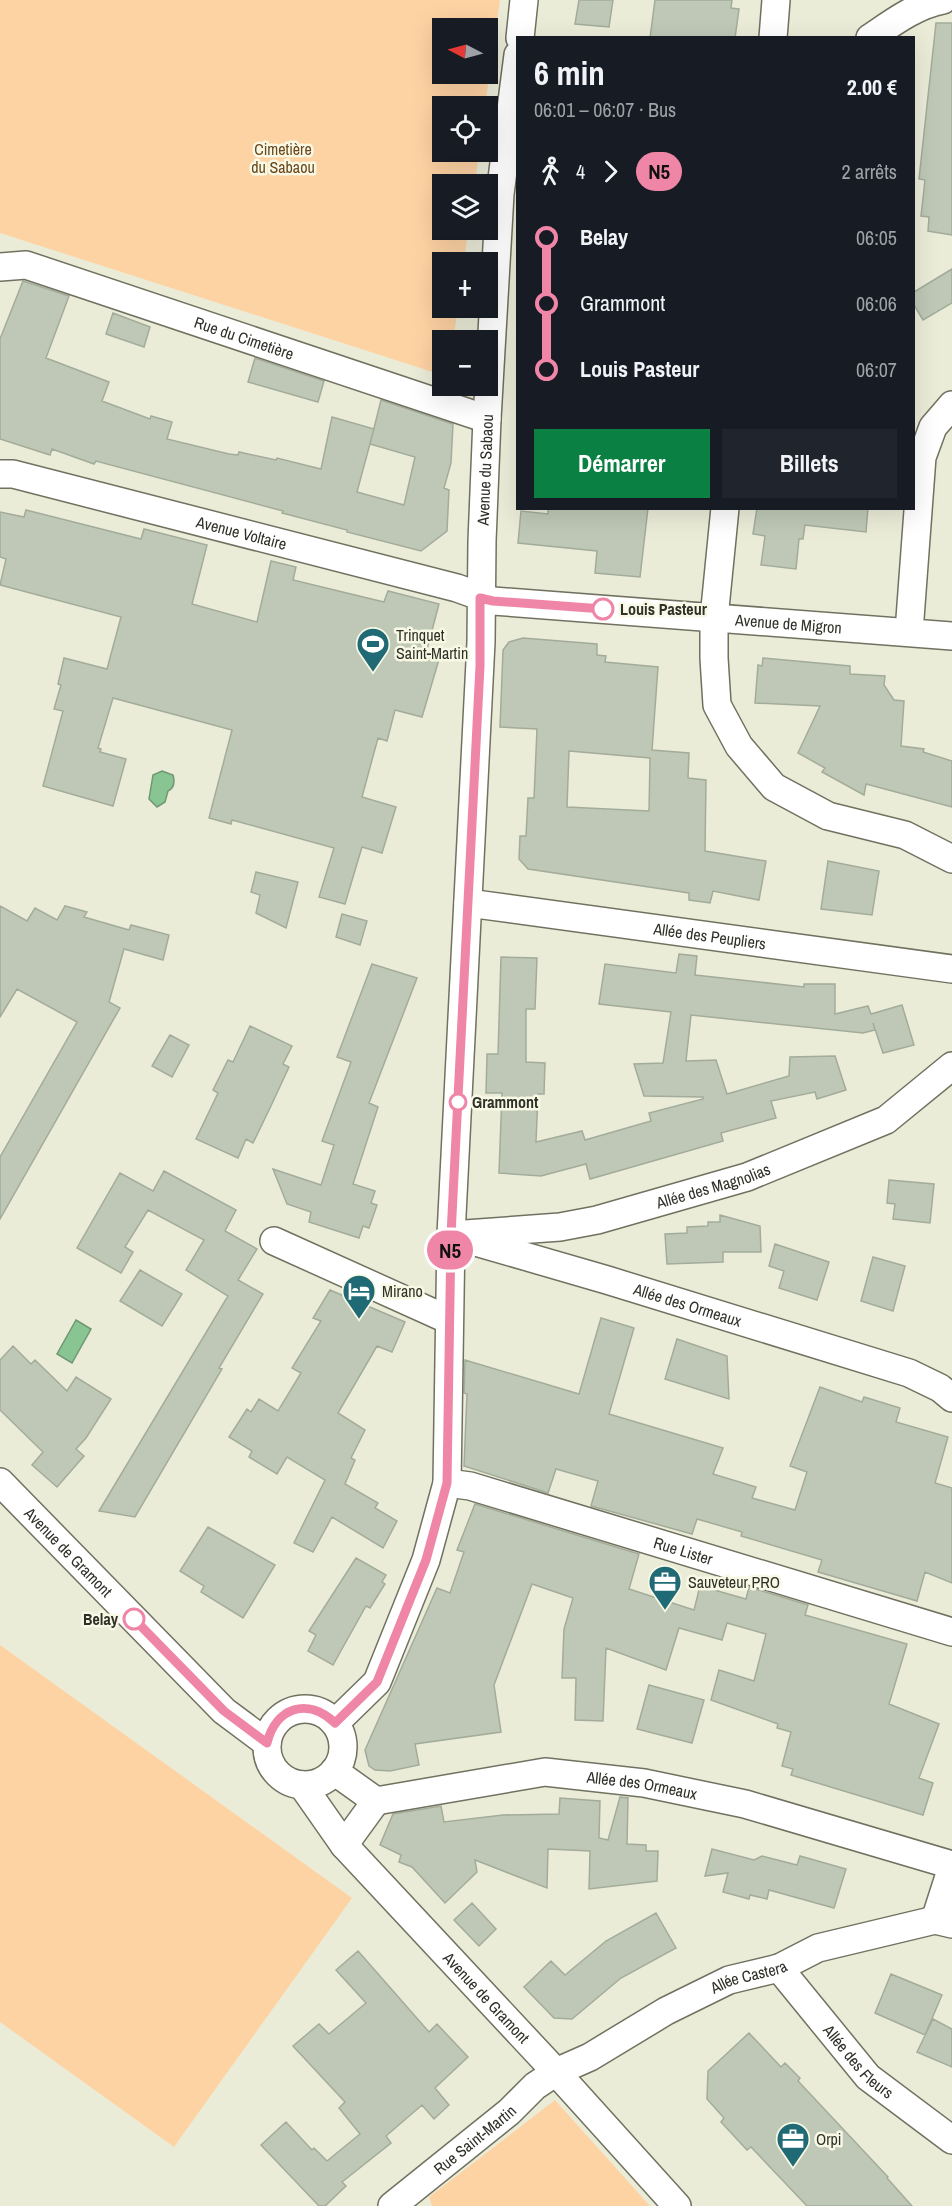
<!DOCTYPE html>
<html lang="fr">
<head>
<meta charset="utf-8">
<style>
	:root { --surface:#171b24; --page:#20242c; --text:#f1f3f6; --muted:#9ea1a6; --accent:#0b8043 }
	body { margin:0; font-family:"Archivo Narrow",sans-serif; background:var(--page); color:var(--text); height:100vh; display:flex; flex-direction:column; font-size:22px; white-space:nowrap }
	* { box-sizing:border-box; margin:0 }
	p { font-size:20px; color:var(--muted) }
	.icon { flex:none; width:33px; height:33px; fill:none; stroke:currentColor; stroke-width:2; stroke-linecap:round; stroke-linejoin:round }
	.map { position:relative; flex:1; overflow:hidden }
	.sheet { position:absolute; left:516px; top:36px; width:399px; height:474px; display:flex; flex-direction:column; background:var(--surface); border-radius:0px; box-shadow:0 6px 24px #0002 }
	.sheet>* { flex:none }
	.badge { padding:0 12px; border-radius:20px; font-size:21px; line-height:39px }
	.needle { width:39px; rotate:276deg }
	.controls { position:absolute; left:432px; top:18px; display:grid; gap:12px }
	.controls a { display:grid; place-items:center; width:66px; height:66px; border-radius:0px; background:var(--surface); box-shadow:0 6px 24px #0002; font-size:30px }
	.map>.badge { position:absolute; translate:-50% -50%; box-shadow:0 0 0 3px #fff }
	.legs { display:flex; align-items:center; gap:9px; height:66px; padding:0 18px; font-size:20px }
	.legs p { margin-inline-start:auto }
	.summary { display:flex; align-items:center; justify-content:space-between; height:102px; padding:0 18px }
	h1 { font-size:33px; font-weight:700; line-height:45px }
	.action { display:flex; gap:12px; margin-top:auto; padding:12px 18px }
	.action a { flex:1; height:69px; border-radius:0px; background:var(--accent); color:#fff; font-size:24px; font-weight:700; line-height:69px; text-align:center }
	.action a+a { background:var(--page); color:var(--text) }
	ul { padding:0 18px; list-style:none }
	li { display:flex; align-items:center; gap:21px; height:66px; font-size:22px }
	li i { display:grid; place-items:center; width:9px; height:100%; margin:0 8px; background:currentColor }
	li i::after { content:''; width:15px; height:15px; margin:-8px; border:4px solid; border-radius:50%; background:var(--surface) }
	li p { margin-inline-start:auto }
	li:first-child i { background:linear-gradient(#0000 50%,currentColor 0) }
	li:last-child i { background:linear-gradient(currentColor 50%,#0000 0) }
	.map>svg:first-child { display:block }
	.green { fill:#fed3a4; fill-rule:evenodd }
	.water { fill:#89c592; stroke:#6e9872; stroke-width:1.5 }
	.building { fill:#bfc8b6; stroke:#a3ac9a; stroke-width:1.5; fill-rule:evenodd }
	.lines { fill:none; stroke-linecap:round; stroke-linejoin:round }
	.minor-casing { stroke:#717160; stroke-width:30 }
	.minor { stroke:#fff; stroke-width:27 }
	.line-1-casing { stroke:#fff; stroke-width:14 }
	.line-1 { stroke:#f086a7; stroke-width:9 }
	.stop-1-dot { fill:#fff; stroke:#f086a7; stroke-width:3 }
	.labels { text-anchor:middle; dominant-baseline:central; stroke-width:5; stroke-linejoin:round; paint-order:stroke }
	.park-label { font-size:16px; fill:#6a471c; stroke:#f8f9e5 }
	.street-label { font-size:16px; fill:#2f3028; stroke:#f8f9e5 }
	.stop-label { font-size:16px; font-weight:bold; fill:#2f3028; stroke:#f8f9e5; text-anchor:start }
	.poi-label { font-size:16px; fill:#2f3028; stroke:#f8f9e5; text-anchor:start }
</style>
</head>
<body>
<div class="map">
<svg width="952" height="2206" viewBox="0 0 952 2206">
	<rect width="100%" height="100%" fill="#ebecd8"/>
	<!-- green -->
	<path class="green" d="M0 0H500L485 106H442V152H479L475 184H442V230H468L464 262H442V308H458L453 340H442V375L0 233ZM442 28H488V74H442Z
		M0 1645 352 1898 174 2147 0 2022Z
		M555 2100 650 2206H432L429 2197Z"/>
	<!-- water -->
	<path class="water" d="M162 771 173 775C175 782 174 788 168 791L165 802 157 807 149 799 153 775Z
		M76 1320 91 1329 72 1363 57 1354Z"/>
	<!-- building -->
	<path class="building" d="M579 0H613L609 27 575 24Z
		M655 0H732L731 8 739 9 735 38H650Z
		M936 23H952V235L928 231 929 217 921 216 925 180 919 179Z
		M952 269V303L923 320 914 305V292Z
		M23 281 69 296 46 358 109 382 102 401 150 419 151 416 172 422 167 439 229 454 238 455 239 452 276 460 277 458 321 469 332 417 374 429 357 492 404 505 415 457 370 444 381 400 453 424 451 463 444 488 449 490 447 531 421 551 347 532V530L282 513 283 511 96 461 94 464 52 449 50 455 0 439V339Z
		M113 313 150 327 144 347 106 334Z
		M255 358 324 381 318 402 248 382Z
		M548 508H648L640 577 595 573 597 551 518 543 521 511 548 514Z
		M757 508H868L866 532 805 525 803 539H799L796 569 761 565 765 536 753 534Z
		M26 510 141 539 144 529 207 545 192 604 257 622 271 561 296 567 293 580 384 602 388 591 439 604 426 653 440 656 422 717 395 710 387 741 378 738 362 797 396 807 382 853 362 847 345 904 319 897 334 848 232 820 231 824 209 818 232 730 113 698 98 748 101 749 100 752 126 759 113 806 43 786 63 711 54 709 61 685 58 684 64 658 107 669 121 617 0 585 6 559 0 557V512L24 517Z
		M523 638 597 644V655L606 656 605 662 658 667 652 750 689 753 688 778 706 780 705 851 766 861 759 900 713 891 710 903 689 900V893L528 869 519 859 520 836H526L528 798H534L537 729 500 727 503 650 509 642ZM569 751 650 758 649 811 567 807Z
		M763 658 850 666V674L885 676 884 685 894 700 904 701 901 746 924 749 923 752 952 761V807L866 784 864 795 822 772 825 768 798 753 820 706 755 703 758 665 762 666Z
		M828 861 879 871 872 915 821 909Z
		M256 872 298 882 286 928 256 913 260 895 251 892Z
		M0 906 27 921 35 908 57 920 65 906 87 912 84 917 129 930 131 925 169 935 163 960 124 949 109 1002 120 1008 0 1219V1157L77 1022 17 989 0 1017Z
		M342 914 367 921 360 945 336 937Z
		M679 954 697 956 695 975 804 987V984H835V1014L868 1006 871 1014 902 1005 914 1045 883 1053 873 1023 875 1030 863 1033 691 1015 686 1061 716 1060 727 1094 789 1076 790 1057 835 1056 846 1090 817 1099 815 1092 771 1101 776 1118 721 1133 723 1141 590 1179 586 1164 541 1176 499 1173 502 1093H486L487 1054H498L501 957 537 958 535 1009H526V1062L545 1063 544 1094H538L536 1142 582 1131 585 1140 651 1121 649 1113 703 1099V1097L644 1096 634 1064 663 1063 671 1012 599 1004 605 964 676 973Z
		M372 964 417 978 369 1103 378 1107 353 1184 375 1191 371 1203 377 1205 369 1228 363 1226 359 1238 309 1222 311 1212 287 1204 273 1169 321 1185 334 1145 322 1141 351 1062 337 1057Z
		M250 1026 292 1046 283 1064 289 1067 270 1108 253 1143 246 1139 238 1158 196 1139 218 1093 213 1090 228 1060 233 1062Z
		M170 1035 189 1045 172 1077 152 1066Z
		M164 1171 236 1210 225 1231 257 1249 238 1280 263 1294 219 1368 222 1369 135 1517 99 1511 228 1296 186 1270 204 1240 148 1210 125 1247 133 1252 121 1273 77 1248 120 1173 153 1191Z
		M889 1180 934 1184 930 1223 893 1219 895 1204 887 1203Z
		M720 1215 760 1226 761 1252H723V1262L667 1264 665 1234 687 1233V1227L708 1226V1222H720Z
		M775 1244 829 1262 817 1300 779 1288 784 1271 769 1266Z
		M873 1257 905 1266 893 1311 861 1301Z
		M140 1270 182 1294 162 1326 120 1301Z
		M330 1290 405 1322 392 1352 377 1346 338 1413 365 1430 351 1458 355 1460 345 1484 378 1503 375 1508 397 1521 383 1548 332 1517 313 1552 294 1543 325 1480 287 1457 277 1474 249 1457 252 1451 229 1437 247 1409 251 1412 259 1399 278 1411 301 1373 292 1368 321 1321 313 1318Z
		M601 1318 634 1328 609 1414 723 1448 713 1474 756 1487 752 1498 795 1510 807 1472 790 1466 820 1387 862 1402 864 1397 900 1408 896 1422 948 1437 935 1483 952 1488V1583L925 1572 917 1601 818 1572 822 1560 741 1536 742 1532 697 1519 692 1534 591 1506 598 1481 556 1469 548 1493 464 1466 467 1394 464 1393 465 1360 579 1394Z
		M677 1339 727 1356 729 1399 665 1379Z
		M13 1346 31 1364 35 1360 67 1391 76 1377 111 1399 86 1438 76 1449 84 1456 57 1487 32 1465 43 1452 0 1410V1360Z
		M475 1504 639 1554 629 1589 694 1610 700 1586 746 1599 749 1587 808 1605 805 1615 907 1644 889 1704 939 1724 919 1778 933 1783 923 1815 791 1775 793 1769 782 1766 791 1732 777 1728 778 1724 711 1700 719 1670 754 1681 766 1634 727 1623 722 1640 679 1628 666 1670 606 1648 603 1721 575 1720 576 1678H562L564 1629 573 1598 532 1584 494 1685 501 1732 415 1744 419 1765 390 1771 375 1770 369 1766 365 1750 437 1588 450 1593 464 1552 457 1550Z
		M208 1527 275 1565 243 1618 201 1592 204 1586 180 1571Z
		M356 1558 386 1575 382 1582 385 1584 370 1608 366 1606 333 1665 308 1651 316 1635 309 1631Z
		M649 1685 704 1700 692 1743 637 1729Z
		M620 1797 628 1798 627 1844 646 1845V1851H658L657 1881 589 1889 590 1851 548 1849 547 1888 475 1860 477 1872 445 1903 412 1867 399 1862 401 1855 380 1845 393 1814 441 1806 444 1822 503 1815 559 1814 560 1798 600 1801 599 1838 608 1840Z
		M712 1849 754 1860 762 1856 797 1865 800 1856 846 1869 834 1908 769 1890 767 1899 750 1895 749 1899 723 1892 728 1873 705 1876Z
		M472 1903 496 1929 479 1946 454 1920Z
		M656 1913 676 1948 621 1978 572 2019 554 2018 524 1987 551 1961 565 1975 606 1941Z
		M358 1951 429 2032 437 2024 468 2057 435 2088 449 2105 434 2119 422 2105 386 2136 391 2143 342 2182 346 2186 325 2206H319L261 2145 286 2122 312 2150 314 2148 327 2161 360 2134 339 2108 345 2102 293 2046 319 2024 329 2034 366 2003 336 1970Z
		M891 1974 942 1995 925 2035 875 2013Z
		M933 2019 952 2029V2067L917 2052Z
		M749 2033 781 2067 785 2063 800 2078 798 2081 888 2177 887 2178 912 2206H807L751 2147 747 2150 721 2122 724 2118 707 2099 708 2071Z"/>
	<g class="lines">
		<!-- minor casing -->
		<g class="minor-casing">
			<g id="minor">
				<path d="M520 38 524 0"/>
				<path d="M773 38 776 0"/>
				<path d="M870 38C892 23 916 5 943 0"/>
				<path id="s1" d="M0 267 26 265 487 419"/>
				<path id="s2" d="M0 474H13L457 588 493 601 952 636"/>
				<path d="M725 508 714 618V658L717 705 739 746 774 787 828 816 905 835 952 859"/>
				<path d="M909 632 922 457 933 427 952 405"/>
				<path id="s3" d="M468 903 952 969"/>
				<path id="s4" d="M451 1235 560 1227 597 1220 747 1177 886 1120 952 1066"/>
				<path id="s5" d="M469 1240 607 1280 909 1373 940 1388 952 1398"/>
				<path d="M274 1241 449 1320"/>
				<path id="s6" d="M0 1482 224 1711 267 1743"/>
				<path id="s7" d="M447 1483 470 1486 952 1632"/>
				<circle cx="305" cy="1747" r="38"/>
				<path id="s8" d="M335 1723 377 1682 426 1560 447 1483 451 1235 481 642 482 541 487 419 500 194 518 55"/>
				<path id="s9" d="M334 1771 376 1801 545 1772 644 1783 745 1804 952 1865"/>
				<path id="s10" d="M302 1785 344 1845 556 2072 677 2206"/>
				<path d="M344 1845 376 1801"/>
				<path d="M935 1920 952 1867"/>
				<path id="s11" d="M779 1968 868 2077 952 2140"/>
				<path id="s12" d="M392 2206 509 2112 535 2086 556 2072 590 2057 666 2011 729 1980 779 1968 818 1948 935 1920 952 1924"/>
			</g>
		</g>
		<!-- minor -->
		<use href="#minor" class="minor"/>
	</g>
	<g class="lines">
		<!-- line-1 casing -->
		<g class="line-1-casing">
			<path id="line-1" d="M134 1619 224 1711 267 1743C276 1707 308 1697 335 1723L377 1682 426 1560 447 1483 451 1235 480 666V598L493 601 603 609"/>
		</g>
		<!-- line-1 -->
		<use href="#line-1" class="line-1"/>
	</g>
	<!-- icons -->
	<defs>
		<g id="stadium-pin" transform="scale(1.725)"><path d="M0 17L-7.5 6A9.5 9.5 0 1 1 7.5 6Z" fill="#1f6a74" stroke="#f8f9e5"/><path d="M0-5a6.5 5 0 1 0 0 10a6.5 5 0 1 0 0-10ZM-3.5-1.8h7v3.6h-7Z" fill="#fff"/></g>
		<g id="hotel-pin" transform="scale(1.725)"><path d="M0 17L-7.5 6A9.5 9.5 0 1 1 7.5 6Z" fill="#1f6a74" stroke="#f8f9e5"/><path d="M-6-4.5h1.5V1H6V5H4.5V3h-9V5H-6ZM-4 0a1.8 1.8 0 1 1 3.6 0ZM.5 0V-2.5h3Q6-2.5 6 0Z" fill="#fff"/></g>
		<g id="office-pin" transform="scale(1.725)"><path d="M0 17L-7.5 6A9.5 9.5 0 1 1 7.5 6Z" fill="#1f6a74" stroke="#f8f9e5"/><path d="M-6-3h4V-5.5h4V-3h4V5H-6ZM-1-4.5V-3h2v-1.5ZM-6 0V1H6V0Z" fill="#fff"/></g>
	</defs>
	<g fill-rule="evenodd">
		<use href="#stadium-pin" x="373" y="644"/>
		<use href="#hotel-pin" x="359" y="1291"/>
		<use href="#office-pin" x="665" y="1582"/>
		<use href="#office-pin" x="793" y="2139"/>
	</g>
	<!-- markers -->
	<g class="stop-1-dot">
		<circle cx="603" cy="609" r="10"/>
		<circle cx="458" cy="1102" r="8"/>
		<circle cx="134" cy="1619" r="10"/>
	</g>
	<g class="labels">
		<!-- park labels -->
		<g class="park-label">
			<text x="283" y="149">Cimetière<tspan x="283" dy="18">du Sabaou</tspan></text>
		</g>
		<!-- street labels -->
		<g class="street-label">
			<text stroke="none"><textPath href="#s1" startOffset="256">Rue du Cimetière</textPath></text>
			<text stroke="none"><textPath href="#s8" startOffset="1284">Avenue du Sabaou</textPath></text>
			<text stroke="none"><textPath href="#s2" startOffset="249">Avenue Voltaire</textPath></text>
			<text stroke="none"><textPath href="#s2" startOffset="806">Avenue de Migron</textPath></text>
			<text stroke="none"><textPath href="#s3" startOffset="244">Allée des Peupliers</textPath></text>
			<text stroke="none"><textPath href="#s4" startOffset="268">Allée des Magnolias</textPath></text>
			<text stroke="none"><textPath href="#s5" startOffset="228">Allée des Ormeaux</textPath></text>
			<text stroke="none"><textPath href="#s6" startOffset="98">Avenue de Gramont</textPath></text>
			<text stroke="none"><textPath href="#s7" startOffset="246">Rue Lister</textPath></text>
			<text stroke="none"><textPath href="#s9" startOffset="321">Allée des Ormeaux</textPath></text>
			<text stroke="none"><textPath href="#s12" startOffset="428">Allée Castera</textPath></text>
			<text stroke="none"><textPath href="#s10" startOffset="282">Avenue de Gramont</textPath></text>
			<text stroke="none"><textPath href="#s11" startOffset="123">Allée des Fleurs</textPath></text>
			<text stroke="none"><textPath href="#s12" startOffset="106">Rue Saint-Martin</textPath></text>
		</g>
		<!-- stop labels -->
		<g class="stop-label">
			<text x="620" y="609">Louis Pasteur</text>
			<text x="472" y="1102">Grammont</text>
			<text x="118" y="1619" text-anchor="end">Belay</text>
		</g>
		<!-- poi labels -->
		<g class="poi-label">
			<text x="396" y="635">Trinquet<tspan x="396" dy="18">Saint-Martin</tspan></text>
			<text x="382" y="1291">Mirano</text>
			<text x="688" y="1582">Sauveteur PRO</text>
			<text x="816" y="2139">Orpi</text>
		</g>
	</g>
</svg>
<div class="controls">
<a><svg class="needle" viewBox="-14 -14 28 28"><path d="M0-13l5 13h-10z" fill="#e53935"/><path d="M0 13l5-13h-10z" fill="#9ea1a6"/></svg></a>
<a><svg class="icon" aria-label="locate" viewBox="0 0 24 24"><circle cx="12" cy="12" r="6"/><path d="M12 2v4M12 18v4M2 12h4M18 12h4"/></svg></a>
<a><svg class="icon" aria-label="layers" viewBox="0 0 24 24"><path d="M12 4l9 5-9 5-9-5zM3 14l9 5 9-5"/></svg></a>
<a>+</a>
<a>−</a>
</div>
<b class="badge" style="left:450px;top:1250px;background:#f086a7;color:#111">N5</b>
<section class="sheet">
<div class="summary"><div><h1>6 min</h1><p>06:01 – 06:07 · Bus</p></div><b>2.00 €</b></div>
<div class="legs"><svg class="icon" aria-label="walk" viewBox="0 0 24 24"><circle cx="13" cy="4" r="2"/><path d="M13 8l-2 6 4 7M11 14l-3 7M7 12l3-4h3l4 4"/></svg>4<svg class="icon" aria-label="forward" viewBox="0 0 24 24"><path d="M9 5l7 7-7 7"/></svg><b class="badge" style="background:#f086a7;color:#111">N5</b><p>2 arrêts</p></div>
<ul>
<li><i style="color:#f086a7"></i><b>Belay</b><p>06:05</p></li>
<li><i style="color:#f086a7"></i><span>Grammont</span><p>06:06</p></li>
<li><i style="color:#f086a7"></i><b>Louis Pasteur</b><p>06:07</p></li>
</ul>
<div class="action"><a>Démarrer</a><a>Billets</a></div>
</section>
</div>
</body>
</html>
